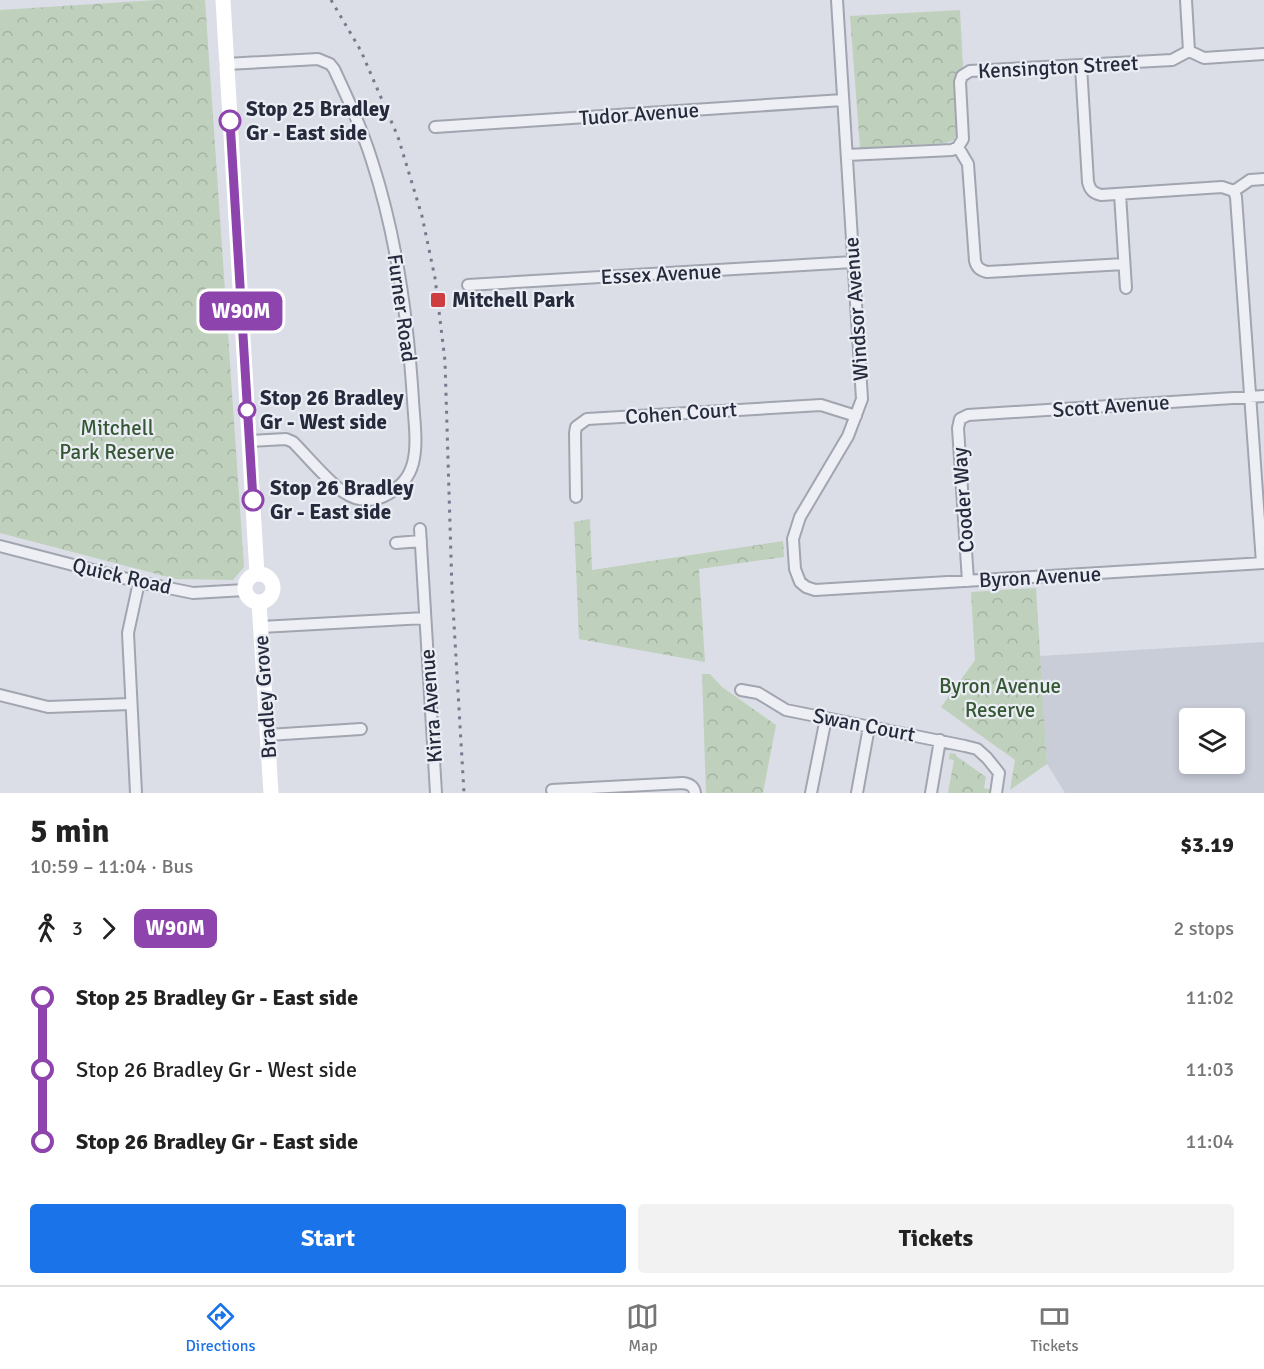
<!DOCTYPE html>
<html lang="en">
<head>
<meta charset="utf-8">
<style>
	:root { --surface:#fff; --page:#f2f2f2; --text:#222; --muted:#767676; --line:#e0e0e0; --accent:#1a73e8 }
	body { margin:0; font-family:Signika,sans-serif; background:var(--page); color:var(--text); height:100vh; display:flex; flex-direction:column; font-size:22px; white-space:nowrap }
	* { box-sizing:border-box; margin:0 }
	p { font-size:20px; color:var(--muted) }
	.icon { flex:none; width:33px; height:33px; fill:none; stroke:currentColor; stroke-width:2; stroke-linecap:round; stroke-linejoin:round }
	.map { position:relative; height:793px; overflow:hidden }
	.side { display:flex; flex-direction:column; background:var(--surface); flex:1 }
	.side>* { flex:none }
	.badge { padding:0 12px; border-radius:9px; font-size:21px; line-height:39px }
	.tools { position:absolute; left:1179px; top:708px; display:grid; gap:12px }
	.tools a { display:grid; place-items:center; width:66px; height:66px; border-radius:6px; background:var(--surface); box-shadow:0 3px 9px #0003; font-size:30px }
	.map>.badge { position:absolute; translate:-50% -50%; box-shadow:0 0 0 3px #fff }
	.legs { display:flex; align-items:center; gap:9px; height:66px; padding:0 30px; font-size:20px }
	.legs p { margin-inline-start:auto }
	.head { display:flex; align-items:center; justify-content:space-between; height:102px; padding:0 30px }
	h1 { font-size:33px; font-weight:700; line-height:45px }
	.button { display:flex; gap:12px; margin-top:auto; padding:12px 30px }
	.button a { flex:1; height:69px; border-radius:6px; background:var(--accent); color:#fff; font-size:24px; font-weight:700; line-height:69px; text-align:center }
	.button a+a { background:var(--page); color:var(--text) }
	ul { padding:0 30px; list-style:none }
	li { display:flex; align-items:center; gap:21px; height:72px; font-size:22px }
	li i { display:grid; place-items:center; width:9px; height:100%; margin:0 8px; background:currentColor }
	li i::after { content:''; width:15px; height:15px; margin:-8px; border:4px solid; border-radius:50%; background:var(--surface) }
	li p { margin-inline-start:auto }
	li:first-child i { background:linear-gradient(#0000 50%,currentColor 0) }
	li:last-child i { background:linear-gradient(currentColor 50%,#0000 0) }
	.menu { display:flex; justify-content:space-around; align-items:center; height:84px; border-top:2px solid var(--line); background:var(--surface); font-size:16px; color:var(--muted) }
	.menu a { display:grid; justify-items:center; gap:3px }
	.menu .selected { color:var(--accent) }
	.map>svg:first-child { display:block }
	.built { fill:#c9cdd8; fill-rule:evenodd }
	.forest { fill:url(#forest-crowns) }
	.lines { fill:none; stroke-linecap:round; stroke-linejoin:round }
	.street-casing { stroke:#a1a5b0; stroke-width:14 }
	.street { stroke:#eeeff4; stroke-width:10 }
	.secondary { stroke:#fff; stroke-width:15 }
	.rail { stroke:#757b8f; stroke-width:3; stroke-dasharray:3 6; stroke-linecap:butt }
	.line-1-casing { stroke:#fff; stroke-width:14 }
	.line-1 { stroke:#8e44ad; stroke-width:9 }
	.stop-1-dot { fill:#fff; stroke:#8e44ad; stroke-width:3 }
	.poi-dot { fill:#cd3e40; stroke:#ebedf4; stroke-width:2 }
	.labels { text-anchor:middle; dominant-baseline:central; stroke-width:4.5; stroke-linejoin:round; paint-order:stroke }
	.street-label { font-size:21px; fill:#252b3c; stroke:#ebedf4 }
	.stop-label { font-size:21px; font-weight:bold; fill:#252b3c; stroke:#ebedf4; text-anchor:start }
	.poi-label { font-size:21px; font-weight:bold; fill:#252b3c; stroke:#ebedf4; text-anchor:start }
	.park-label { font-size:21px; fill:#355733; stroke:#ebedf4 }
</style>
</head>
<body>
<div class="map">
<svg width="1264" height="793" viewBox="0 0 1264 793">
	<defs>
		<pattern id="forest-crowns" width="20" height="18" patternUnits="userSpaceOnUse" patternTransform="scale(1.5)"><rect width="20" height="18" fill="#bfd0bc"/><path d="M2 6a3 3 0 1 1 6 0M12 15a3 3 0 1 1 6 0" fill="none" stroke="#a4b3a2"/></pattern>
	</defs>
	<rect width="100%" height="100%" fill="#dbdee6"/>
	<!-- built -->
	<path class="built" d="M1264 642V793H1065L1047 764 1040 656ZM1190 718H1234V764H1190Z"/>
	<!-- forest -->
	<path class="forest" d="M157 0H205L244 567 233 580 176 579 0 533V10Z
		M960 10 963 68 955 78 958 131 954 140 946 143 860 148 850 16Z
		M590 519 592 570 783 541 784 557 699 569 705 662 579 639 574 522Z
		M1036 588 1047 764 1010 790 1015 760 941 707 975 660 971 592Z
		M702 674H710L722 687 776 725 763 793H706Z
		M950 753 956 754V756L986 777 984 788 992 790 991 793H948L954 760 949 759Z"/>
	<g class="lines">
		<!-- street casing -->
		<g class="street-casing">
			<path id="street" d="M837 0 862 399 848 436 800 517 793 539 795 569 800 582 806 587 815 590 1264 563
				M1186 0 1189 51
				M1189 51 1204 58 1264 54
				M226 64 318 59 330 64 334 69C348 99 362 129 372 161 397 238 408 319 413 400 414 420 418 443 413 463 409 478 401 486 388 494 375 502 358 502 345 493 330 484 307 456 293 442L286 439 249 441
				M1081 66 1088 182C1090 190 1093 193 1101 195L1222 187 1234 191
				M435 127 843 100
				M958 147 968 164 975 261C977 268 980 270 987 272L1124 264
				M847 155 952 150 958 147 963 139 960 82 962 76 970 71 1172 60 1189 51
				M1234 191 1236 197 1262 563
				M1234 191 1250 180 1264 179
				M1120 194 1126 288
				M468 285 853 262
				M576 497 575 433 576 427 587 419 821 405 856 416
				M420 529 436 793
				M396 543 421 541
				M0 546 139 582 193 593 245 590
				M968 581 958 428 960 419 968 415 1264 396
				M261 627 425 618
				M741 690 758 693 786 710 965 746 977 749 987 758 999 773 996 793
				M0 695 48 707 130 704
				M268 735 361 729
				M552 790 683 783C690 784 694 786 695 793
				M136 793 128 633 139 582
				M811 793 826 718
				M857 793 869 727
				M931 793 940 740"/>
		</g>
		<!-- street -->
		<use href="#street" class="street"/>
		<!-- secondary -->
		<path class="secondary" d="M223 0 257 574
			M245 588a14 14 0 1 1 28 0a14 14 0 1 1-28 0Z
			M259 602 271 793"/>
		<!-- rail -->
		<path class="rail" d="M331 0 361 51 398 137 422 216 435 278 445 361 452 590 464 793"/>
	</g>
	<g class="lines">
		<!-- line-1 casing -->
		<g class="line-1-casing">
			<path id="line-1" d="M230 121 253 500"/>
		</g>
		<!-- line-1 -->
		<use href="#line-1" class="line-1"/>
	</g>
	<!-- markers -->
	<g class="stop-1-dot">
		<circle cx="230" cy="121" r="10"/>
		<circle cx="247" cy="410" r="8"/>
		<circle cx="253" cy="500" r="10"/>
	</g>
	<rect class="poi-dot" x="430" y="292" width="16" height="16" rx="3"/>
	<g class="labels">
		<!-- street labels -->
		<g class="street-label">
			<text transform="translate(1058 67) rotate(-3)">Kensington Street</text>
			<text transform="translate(639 114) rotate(-4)">Tudor Avenue</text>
			<text transform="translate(661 274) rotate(-3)">Essex Avenue</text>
			<text transform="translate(402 308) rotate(82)">Furner Road</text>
			<text transform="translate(856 309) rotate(-94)">Windsor Avenue</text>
			<text transform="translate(1111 406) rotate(-4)">Scott Avenue</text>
			<text transform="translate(681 413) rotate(-4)">Cohen Court</text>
			<text transform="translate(963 500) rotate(-94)">Cooder Way</text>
			<text transform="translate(122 576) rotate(13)">Quick Road</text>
			<text transform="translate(1040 577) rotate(-3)">Byron Avenue</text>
			<text transform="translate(265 697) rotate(-94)">Bradley Grove</text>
			<text transform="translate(431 706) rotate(-94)">Kirra Avenue</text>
			<text transform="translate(864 725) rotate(11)">Swan Court</text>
		</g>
		<!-- stop labels -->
		<g class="stop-label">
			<text x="246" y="109">Stop 25 Bradley<tspan x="246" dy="24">Gr - East side</tspan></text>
			<text x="260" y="398">Stop 26 Bradley<tspan x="260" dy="24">Gr - West side</tspan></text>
			<text x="270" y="488">Stop 26 Bradley<tspan x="270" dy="24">Gr - East side</tspan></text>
		</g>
		<!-- poi labels -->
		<g class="poi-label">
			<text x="452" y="300">Mitchell Park</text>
		</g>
		<!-- park labels -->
		<g class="park-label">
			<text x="117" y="428">Mitchell<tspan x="117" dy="24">Park Reserve</tspan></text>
			<text x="1000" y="686">Byron Avenue<tspan x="1000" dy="24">Reserve</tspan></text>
		</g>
	</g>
</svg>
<div class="tools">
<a><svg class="icon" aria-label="layers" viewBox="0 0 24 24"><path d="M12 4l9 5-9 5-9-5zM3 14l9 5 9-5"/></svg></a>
</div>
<b class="badge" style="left:241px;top:311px;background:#8e44ad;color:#fff">W90M</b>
</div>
<section class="side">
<div class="head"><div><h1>5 min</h1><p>10:59 – 11:04 · Bus</p></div><b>$3.19</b></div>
<div class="legs"><svg class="icon" aria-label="walk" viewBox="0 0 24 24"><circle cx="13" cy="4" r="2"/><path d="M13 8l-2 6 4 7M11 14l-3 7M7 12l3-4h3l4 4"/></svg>3<svg class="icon" aria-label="forward" viewBox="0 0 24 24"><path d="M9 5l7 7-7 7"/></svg><b class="badge" style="background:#8e44ad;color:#fff">W90M</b><p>2 stops</p></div>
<ul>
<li><i style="color:#8e44ad"></i><b>Stop 25 Bradley Gr - East side</b><p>11:02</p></li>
<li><i style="color:#8e44ad"></i><span>Stop 26 Bradley Gr - West side</span><p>11:03</p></li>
<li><i style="color:#8e44ad"></i><b>Stop 26 Bradley Gr - East side</b><p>11:04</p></li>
</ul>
<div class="button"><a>Start</a><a>Tickets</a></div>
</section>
<nav class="menu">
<a class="selected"><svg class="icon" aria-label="directions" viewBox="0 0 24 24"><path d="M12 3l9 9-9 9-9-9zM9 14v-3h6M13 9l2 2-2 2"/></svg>Directions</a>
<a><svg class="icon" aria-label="map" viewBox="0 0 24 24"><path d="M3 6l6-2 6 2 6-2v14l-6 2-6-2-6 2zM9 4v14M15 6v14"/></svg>Map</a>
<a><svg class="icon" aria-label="tickets" viewBox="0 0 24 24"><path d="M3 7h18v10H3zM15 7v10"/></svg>Tickets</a>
</nav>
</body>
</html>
